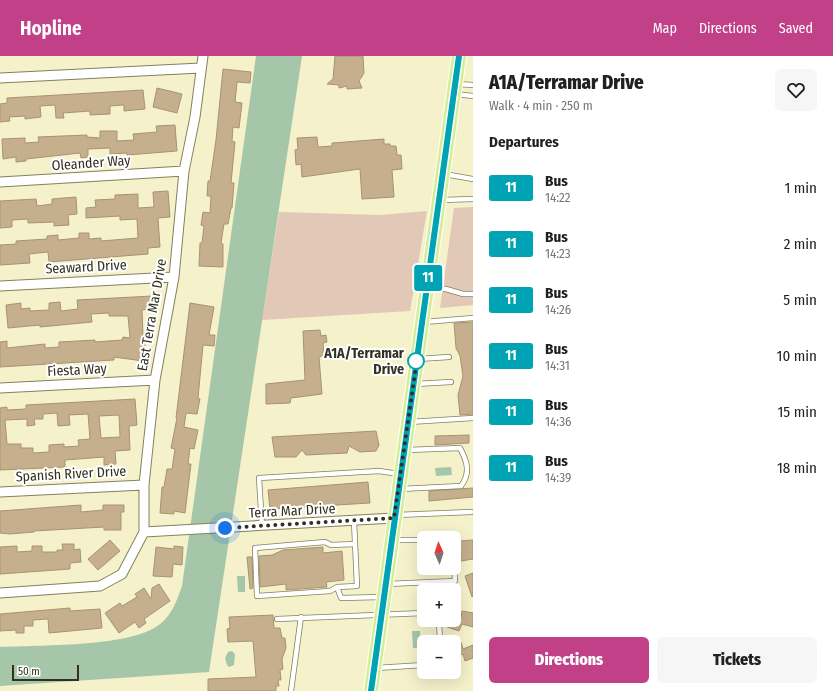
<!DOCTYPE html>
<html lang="en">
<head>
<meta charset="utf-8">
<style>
	:root { --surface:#fff; --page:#f6f6f6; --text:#202124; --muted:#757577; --accent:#c14088 }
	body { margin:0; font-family:"Fira Sans Condensed",sans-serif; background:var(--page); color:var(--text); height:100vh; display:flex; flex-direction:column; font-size:15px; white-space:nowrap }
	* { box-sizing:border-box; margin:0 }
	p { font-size:13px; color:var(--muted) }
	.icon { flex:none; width:22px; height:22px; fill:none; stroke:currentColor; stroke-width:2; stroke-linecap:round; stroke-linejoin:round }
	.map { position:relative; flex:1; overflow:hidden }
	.details { display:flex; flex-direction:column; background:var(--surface); width:360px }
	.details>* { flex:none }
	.badge { padding:0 8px; border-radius:3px; font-size:14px; line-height:26px }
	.needle { width:26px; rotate:357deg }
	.controls { position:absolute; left:417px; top:475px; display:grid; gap:8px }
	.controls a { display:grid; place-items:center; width:44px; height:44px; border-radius:6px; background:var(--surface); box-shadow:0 4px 16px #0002; font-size:20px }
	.scale { position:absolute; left:12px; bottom:10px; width:67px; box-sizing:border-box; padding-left:4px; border:2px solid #323021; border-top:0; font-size:11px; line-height:14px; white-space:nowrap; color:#323021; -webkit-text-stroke:3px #fff; paint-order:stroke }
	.you { position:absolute; width:20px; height:20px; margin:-10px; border:3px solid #fff; border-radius:50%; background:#1a73e8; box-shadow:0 0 0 6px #1a73e833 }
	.map>.badge { position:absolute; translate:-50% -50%; box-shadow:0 0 0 2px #fff }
	h2 { padding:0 16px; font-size:15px; line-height:36px }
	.round { display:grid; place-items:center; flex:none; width:42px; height:42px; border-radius:6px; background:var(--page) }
	.summary { display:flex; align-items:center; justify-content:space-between; height:68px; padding:0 16px }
	h1 { font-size:19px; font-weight:800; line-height:30px }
	.action { display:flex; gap:8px; margin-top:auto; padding:8px 16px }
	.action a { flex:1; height:46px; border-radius:6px; background:var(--accent); color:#fff; font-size:16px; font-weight:800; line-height:46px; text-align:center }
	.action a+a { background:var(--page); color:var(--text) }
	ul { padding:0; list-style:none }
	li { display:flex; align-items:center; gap:12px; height:56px; padding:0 16px }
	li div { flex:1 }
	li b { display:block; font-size:15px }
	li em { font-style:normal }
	li .badge { min-width:44px; font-weight:700; text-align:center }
	header { display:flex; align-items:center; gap:24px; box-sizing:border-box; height:56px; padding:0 20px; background:var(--accent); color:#fff }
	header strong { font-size:19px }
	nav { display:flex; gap:22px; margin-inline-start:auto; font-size:14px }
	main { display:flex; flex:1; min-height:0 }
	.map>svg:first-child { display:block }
	.green { fill:#e1c8b7 }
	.water { fill:#a5c6a8 }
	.building { fill:#c5af8c; stroke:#a79374; fill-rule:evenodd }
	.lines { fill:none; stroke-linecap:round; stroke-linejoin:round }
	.lane-casing { stroke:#84805d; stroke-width:6 }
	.street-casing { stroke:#84805d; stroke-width:11 }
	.primary-casing { stroke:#fff; stroke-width:16 }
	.lane { stroke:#fff; stroke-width:4.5 }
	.street { stroke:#fff; stroke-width:9 }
	.primary { stroke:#d3ef96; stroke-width:14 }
	.line-casing { stroke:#fff; stroke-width:9 }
	.line { stroke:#00a3b4; stroke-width:6 }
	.walk { stroke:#323021; stroke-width:4; stroke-dasharray:0 7.2 }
	.stop-dot { fill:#fff; stroke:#00a3b4; stroke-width:2 }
	.labels { text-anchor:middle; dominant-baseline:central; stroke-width:4; stroke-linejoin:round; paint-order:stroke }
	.street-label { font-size:14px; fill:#323021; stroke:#fff }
	.stop-label { font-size:14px; font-weight:bold; fill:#323021; stroke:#fff; text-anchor:end }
</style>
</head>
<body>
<header>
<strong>Hopline</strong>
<nav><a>Map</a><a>Directions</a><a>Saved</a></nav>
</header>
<main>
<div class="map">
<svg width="473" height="635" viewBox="0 0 473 635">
	<rect width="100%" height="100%" fill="#f5f1cb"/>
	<!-- green -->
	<path class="green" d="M473 151V249L440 252 454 152Z
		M427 155 410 255 262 264 279 156 380 159Z"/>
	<!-- water -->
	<path class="water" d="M256 0H302L209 616 0 630V591C39 589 125 591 156 571 170 563 177 545 182 530Z
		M451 411 452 419 436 420 435 412Z
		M237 520H245V536H238Z
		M412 575H420L421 592H413Z
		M232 595 235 598 234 609 229 611 227 609 225 602 228 596Z"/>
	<!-- building -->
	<path class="building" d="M335 0H363L364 17 359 25 362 32 347 33V30L339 32V29L327 28 333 23Z
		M223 13 251 16 250 27 237 26 235 46 242 47 239 72 233 71 232 85 235 86 231 127H234L232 152H231L228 168H224L221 187 223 188V211L199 210 200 187H202L204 170 201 169 203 156 210 157 211 140H207L208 125H210L216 84Z
		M157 32 182 38 177 57 153 51Z
		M143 34 145 53 124 55V49L110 50V58L90 59V55L63 57 64 62H56L55 49 40 50 41 61 25 63V60L9 61 10 65 0 66V48L7 47V42Z
		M175 69 177 95 127 99V97L110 98V92L88 93V101L81 102 80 97 26 103V105L16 106V101L3 103 2 83 25 82V87L39 86 38 81 87 79V81L100 82V75H117V85L134 84 133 78 157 76 156 70Z
		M317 81 318 91 332 90V87L384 83V88H390V90H396L397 99H401L402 113 392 114 394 141 362 143 360 113 302 121 301 108 296 109 295 94 298 93 297 82Z
		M168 135 170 161 158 162 160 191 148 192V198L49 206 48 196 29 198 30 207 0 209V189L16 188V185L47 183V180L58 179V184L79 182V177H89V183L101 182V185L138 182 137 163 120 164V160L86 162V152L96 151 95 144 115 143V139L138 138V152L154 151 153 136Z
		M76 141 77 158 68 159 69 169 54 170V166L28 167V163L12 164V171L0 172V145L36 143 37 150 52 148V143Z
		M152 240V253L142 254 143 280H146L143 305 114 301V304L0 311V286L7 285V292L45 288V292L59 291V286L95 284V286L122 284 123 281 130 282 128 260H109V257L91 258 92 266 40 271V269L8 272 6 249 21 247V253L30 252V255L49 254V247L60 246 61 255 78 253 77 244Z
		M190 247 214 251 209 279H215L214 290 203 289 198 342 200 343 197 358 186 357 184 371 198 374 194 393 190 392 188 408H191L185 457 174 455V458L160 457 162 431H164L167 413H172L175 393 171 392 177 362H176Z
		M473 266V358L460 359 458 339 463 320 460 300 456 292 454 267Z
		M320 274 321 280 326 279 327 286 323 287 324 299 319 301 322 338 291 342 290 347 266 348V328L305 324 303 275Z
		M135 343 137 369 129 370 130 394 115 395 116 408 104 409V401L65 404V411L0 414V352L7 351V354L26 353V349ZM57 357 58 370 70 369 69 359 88 358 90 383 78 384 79 390 64 391V388L49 389V396L33 397V392H21V388H7L5 364 27 363V370L35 369 34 363H43V358ZM119 359 120 381 101 382 99 360Z
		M376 375 379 389 376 395 360 396 349 390 347 397 306 399 302 394 296 401H275L272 381Z
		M469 379V387L435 389V380Z
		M368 426 370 447 270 453 268 434Z
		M473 432V441L429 445V435Z
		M81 449V456L103 454V449H124V456H121V474H104V471L34 475V476L10 478 0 477V455Z
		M110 484 120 495 98 514 88 503Z
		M473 484V503L461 505 460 485Z
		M62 488H74V494L80 493 81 506 70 507V513L0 518V491L17 490V496L32 495V490H42V496H57V494H63Z
		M174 490 183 491 182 509 173 508 172 521 153 520 156 491 174 493Z
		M323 491V497L342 495 344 524 326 526 327 531 286 534V528L260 531 259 500 272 499 283 494Z
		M247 501H252L253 532 250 533Z
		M473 517V540L472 541 465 520Z
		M159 528 170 545 144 563 146 567 139 572 135 566 119 577 105 557 120 547 122 550 137 541 135 538 144 532 151 543 152 532Z
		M70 552V555L100 553 102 572 49 577 48 563 33 564V570H24V577H16V574L0 575V558Z
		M462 555 473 557V571L462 568 459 575 447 571 448 564H454V559L461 561Z
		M273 559 274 572H280L282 582H285L286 592 282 603 283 613 280 614 281 624H278L279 630H276V635H208V623L256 621 253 585 228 586 227 573 230 572 229 561Z
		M461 586 463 593 473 589V602L465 605 463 598 454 603V588Z"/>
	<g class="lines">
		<!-- lane casing -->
		<g class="lane-casing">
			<path id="lane" d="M457 28 473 29
				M455 38 473 40
				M444 118 473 123
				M441 144 473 143
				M428 232 446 233 463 238H473
				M424 266 473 262
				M418 303 449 301
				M415 328 451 326
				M409 366 473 362
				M400 433 461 430C471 417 467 405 460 392L407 394
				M396 459 471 456
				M354 465 357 530 337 531 330 535 257 540 255 492 325 486 331 489 355 488
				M262 470 259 422 379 415 399 418
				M394 484H424
				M387 528 455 525 454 504
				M337 531 341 542 382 541
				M277 563 424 557
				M439 564 440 586
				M376 612 424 609
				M291 635 301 561"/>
		</g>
		<!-- street casing -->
		<g class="street-casing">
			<path id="street" d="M0 22 201 12
				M0 126 184 115
				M0 230 174 221
				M0 332 155 324
				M0 436 144 429
				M144 476 394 462
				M0 537 100 530 122 518 144 476V429L155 324 174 221 184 115 195 61 203 0"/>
		</g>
		<!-- primary casing -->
		<g class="primary-casing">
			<path id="primary" d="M371 635 459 0"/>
		</g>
		<!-- lane -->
		<use href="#lane" class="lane"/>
		<!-- street -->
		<use href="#street" class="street"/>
		<!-- primary -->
		<use href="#primary" class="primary"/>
	</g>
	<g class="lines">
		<!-- line casing -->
		<g class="line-casing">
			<path id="line" d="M371 635 459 0"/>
		</g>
		<!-- line -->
		<use href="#line" class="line"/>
		<!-- walk -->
		<path class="walk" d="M225 472 394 462 417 303 416 305"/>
	</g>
	<!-- markers -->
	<circle class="stop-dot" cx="416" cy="305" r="8"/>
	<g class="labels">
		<!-- street labels -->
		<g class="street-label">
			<text transform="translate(91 107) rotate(-4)">Oleander Way</text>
			<text transform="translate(86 211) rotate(-3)">Seaward Drive</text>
			<text transform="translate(152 259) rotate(-80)">East Terra Mar Drive</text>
			<text transform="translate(77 314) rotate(-3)">Fiesta Way</text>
			<text transform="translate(71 418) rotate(-3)">Spanish River Drive</text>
			<text transform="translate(292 455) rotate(-3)">Terra Mar Drive</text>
		</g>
		<!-- stop labels -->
		<g class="stop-label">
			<text x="404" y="297">A1A/Terramar<tspan x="404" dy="16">Drive</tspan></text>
		</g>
	</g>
</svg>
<div class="controls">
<a><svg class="needle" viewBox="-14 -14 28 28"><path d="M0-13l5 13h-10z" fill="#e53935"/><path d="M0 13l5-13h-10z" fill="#757577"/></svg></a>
<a>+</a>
<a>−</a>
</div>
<div class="scale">50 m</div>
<div class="you" style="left:225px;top:472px"></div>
<b class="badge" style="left:428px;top:222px;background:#00a3b4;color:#fff">11</b>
</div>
<section class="details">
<div class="summary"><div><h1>A1A/Terramar Drive</h1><p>Walk · 4 min · 250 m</p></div><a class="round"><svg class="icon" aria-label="heart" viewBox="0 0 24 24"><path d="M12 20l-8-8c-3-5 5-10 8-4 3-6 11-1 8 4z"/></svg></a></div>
<h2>Departures</h2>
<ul>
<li><span class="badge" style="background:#00a3b4;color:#fff">11</span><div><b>Bus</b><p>14:22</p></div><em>1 min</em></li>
<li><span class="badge" style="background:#00a3b4;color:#fff">11</span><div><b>Bus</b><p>14:23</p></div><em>2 min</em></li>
<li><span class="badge" style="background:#00a3b4;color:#fff">11</span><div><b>Bus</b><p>14:26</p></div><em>5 min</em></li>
<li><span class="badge" style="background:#00a3b4;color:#fff">11</span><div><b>Bus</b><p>14:31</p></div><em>10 min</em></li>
<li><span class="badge" style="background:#00a3b4;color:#fff">11</span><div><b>Bus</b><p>14:36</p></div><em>15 min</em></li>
<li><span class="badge" style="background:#00a3b4;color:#fff">11</span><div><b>Bus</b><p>14:39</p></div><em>18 min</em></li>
</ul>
<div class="action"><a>Directions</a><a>Tickets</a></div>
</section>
</main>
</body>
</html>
